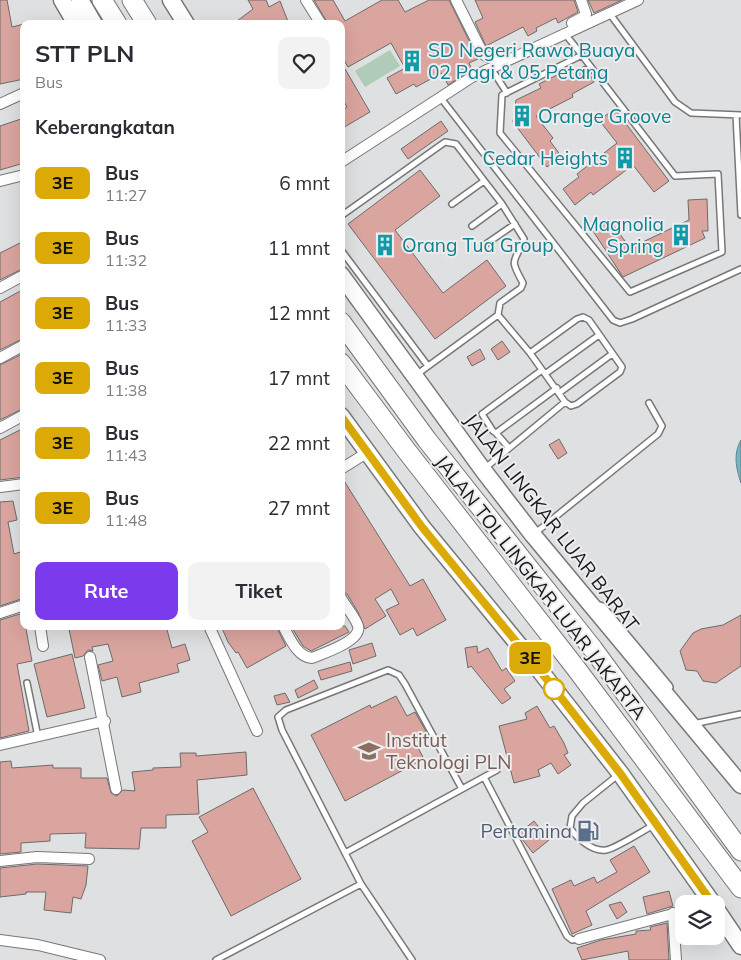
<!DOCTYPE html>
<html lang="id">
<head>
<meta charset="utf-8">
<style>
	:root { --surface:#fff; --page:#f2f2f3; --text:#2b2b33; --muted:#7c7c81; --accent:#7c3aed }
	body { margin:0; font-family:Mulish,sans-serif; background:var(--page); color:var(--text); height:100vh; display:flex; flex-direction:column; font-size:19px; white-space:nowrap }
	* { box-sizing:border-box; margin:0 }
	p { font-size:16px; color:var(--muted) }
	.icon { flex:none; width:28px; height:28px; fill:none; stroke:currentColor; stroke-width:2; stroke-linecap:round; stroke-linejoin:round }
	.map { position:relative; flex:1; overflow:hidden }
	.details { position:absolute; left:20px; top:20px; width:325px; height:610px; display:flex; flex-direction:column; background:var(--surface); border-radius:10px; box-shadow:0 5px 20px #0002 }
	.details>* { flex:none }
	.badge { padding:0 10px; border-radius:8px; font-size:18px; line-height:32px }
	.buttons { position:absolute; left:675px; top:895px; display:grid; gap:10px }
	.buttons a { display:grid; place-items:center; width:50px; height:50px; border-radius:10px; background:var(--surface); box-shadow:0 5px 20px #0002; font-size:25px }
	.map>.badge { position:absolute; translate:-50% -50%; box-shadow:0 0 0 2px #fff }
	h2 { padding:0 15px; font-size:19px; line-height:45px }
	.round { display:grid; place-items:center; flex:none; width:52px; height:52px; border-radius:10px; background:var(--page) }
	.summary { display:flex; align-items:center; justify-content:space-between; height:85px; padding:0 15px }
	h1 { font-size:24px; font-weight:700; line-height:38px }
	.button { display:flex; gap:10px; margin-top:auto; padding:10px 15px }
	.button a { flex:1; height:58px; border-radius:10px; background:var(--accent); color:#fff; font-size:20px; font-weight:700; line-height:58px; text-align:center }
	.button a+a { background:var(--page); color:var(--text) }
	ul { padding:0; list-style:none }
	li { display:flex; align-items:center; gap:15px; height:65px; padding:0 15px }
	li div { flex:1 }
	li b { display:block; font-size:19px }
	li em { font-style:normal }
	li .badge { min-width:55px; font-weight:700; text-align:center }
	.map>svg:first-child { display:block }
	.green { fill:#aeccb8 }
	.water { fill:#77b4bf; stroke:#5a858d }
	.building { fill:#dba59f; stroke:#6d6b6b }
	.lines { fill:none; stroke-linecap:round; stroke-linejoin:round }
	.service-casing { stroke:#777778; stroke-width:8 }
	.minor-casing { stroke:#777778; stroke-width:12 }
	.primary-casing { stroke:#777778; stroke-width:19 }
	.motorway-casing { stroke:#777778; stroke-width:21 }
	.service { stroke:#fff; stroke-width:5 }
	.minor { stroke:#fff; stroke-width:10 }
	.primary { stroke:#fff; stroke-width:16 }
	.motorway { stroke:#fff; stroke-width:19 }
	.line-casing { stroke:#fff; stroke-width:11 }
	.line { stroke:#dbaa07; stroke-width:8 }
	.stop-dot { fill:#fff; stroke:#dbaa07; stroke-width:2.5 }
	.labels { text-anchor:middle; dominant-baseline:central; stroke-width:4; stroke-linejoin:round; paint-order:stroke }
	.culture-label { font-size:19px; fill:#0d838f; stroke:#ededef; text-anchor:start }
	.street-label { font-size:19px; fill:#181819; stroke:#ededef }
	.education-label { font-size:19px; fill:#785e54; stroke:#ededef; text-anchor:start }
	.service-label { font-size:19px; fill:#4e5e75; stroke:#ededef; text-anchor:end }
</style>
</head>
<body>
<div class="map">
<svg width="741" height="960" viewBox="0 0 741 960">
	<rect width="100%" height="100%" fill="#dfe0e1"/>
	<!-- green -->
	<path class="green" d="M390 50 400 66 365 87 355 71Z"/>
	<!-- water -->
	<path class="water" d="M741 440V483C736 468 733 454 741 440Z"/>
	<!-- building -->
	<path class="building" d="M0 0H7L12 27 24 24V79L0 84Z
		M248 0H266L269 7 280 1 289 24H233L253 9Z
		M314 0H333L345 21 382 0H398L405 12 429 0H449L478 59 469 63 472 70 448 85 442 73 416 87 414 84 396 94 387 78 405 68 391 43 348 67 341 55V24H328Z
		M475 0H574L578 12 558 23 556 18 536 28 537 31 528 36 523 27 486 46 475 22 483 18Z
		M588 0H622L594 13Z
		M341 62 370 112 341 129V111L347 107 341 96Z
		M585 66 594 82 572 94 573 97 536 116 553 138 550 141 561 156 547 167 513 122 516 100 541 88 539 84 561 73 563 77Z
		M615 109 669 181 654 192 633 165 593 195 591 192 575 205 563 189 579 177 577 174 617 143 599 120Z
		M24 118V163L0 170V126Z
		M441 121 448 131 408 159 401 149Z
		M420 170 440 196 395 230 443 293 487 260 506 286 435 339 348 224Z
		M707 199 708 231H702L705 238 623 277 593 231 609 219 630 248 689 220 688 200Z
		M24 241V268L0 280V253Z
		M24 289V338L0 350V302Z
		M502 341 510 352 498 360 491 349Z
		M480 349 485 359 472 366 467 357Z
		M24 353V408L0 420V365Z
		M24 428V452L22 453 24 477 0 480V440Z
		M559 439 567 453 558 459 549 445Z
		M341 476 410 586 423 579 446 620 417 636 413 628 400 635 386 610 399 604 391 589 375 599 386 616 365 629 358 612 347 594 341 590Z
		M13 501 17 520 8 522 14 554 20 552 24 571V598L0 606V502Z
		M23 613 32 661 17 664 29 731 0 738V620Z
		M741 615V666L716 683 703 681 697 671 686 670 680 651 693 633 701 629 723 625Z
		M83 626H166L172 648 185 644 190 660 177 664 179 672 139 683 141 692 122 697 117 677 102 681 98 665 113 661 108 644 92 647 93 651 88 650 83 656 75 658 69 629Z
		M221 626H276L286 646 247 668 238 652 236 653 228 642Z
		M291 626H345L349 632 311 651 303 646Z
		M372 643 376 656 353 664 349 650Z
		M477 646 478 653 488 648 502 671 506 668 515 681 504 689 511 698 502 704 471 666 468 668 465 648Z
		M72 654 85 708 47 717 34 664Z
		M350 662 352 671 321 680 318 671Z
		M314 680 318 688 298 698 295 690Z
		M285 693 290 702 277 705 274 696Z
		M396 696 407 716 415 712 428 735 415 742 424 759 345 801 311 735 370 705 371 708Z
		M537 706 550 728 554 726 564 743 568 753 564 755 571 765 558 774 551 763 538 770 540 776 514 783 499 726 527 719 525 713Z
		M246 752 247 775 197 780 199 814 166 815V828H141L139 849 85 848 86 833 50 834V841L21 843V852L0 854V762L11 761 12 768 53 765V768H81V778H107L111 793 117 796 123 790 135 791 132 772 153 770V768L181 767 180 753H196V756Z
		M253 788 301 879 231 916 192 841 208 832 199 817Z
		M534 821 549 840 533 853 518 834Z
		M634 846 650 872 586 911 592 925 572 934 552 889 571 880 574 886 594 877 597 883 617 872 610 860Z
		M37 864 88 866 86 885 81 899 73 897 71 913 44 910 46 892H26V894L0 897V868Z
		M669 891 673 906 647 914 643 897Z
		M621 902 627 912 617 919 609 905Z
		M667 923 669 960H629L628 951 582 960 577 948 601 940 636 934V931L651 930 650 927Z"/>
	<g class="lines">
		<!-- service casing -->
		<g class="service-casing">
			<path id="service" d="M610 14 675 102 691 113 741 115
				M565 34 574 45 675 176 718 174 722 252 630 292 500 133 502 95 582 55
				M491 68 507 93
				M440 97 613 320 620 323 632 319 741 269
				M736 115 741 215
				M452 204 484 181
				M341 216 445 142 456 144 502 204 524 239C515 264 508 256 523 283L521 288 500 303 498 315 530 353 565 402 484 469
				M472 226 502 204
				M483 246 515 224
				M341 250 428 366
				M530 353 577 319 583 317 589 320 622 367 620 372 577 404 571 406 565 402
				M542 370 482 414 493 431 496 433 500 430 557 388
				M545 374 599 335
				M416 375 498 315
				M559 393 612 354
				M496 433 509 448
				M534 534 658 434 662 426 649 403
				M597 608 600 605 603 606 669 685 670 687 666 691
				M27 683 38 737
				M693 724 741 714
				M618 775 583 803 572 816 570 828C577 838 592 852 606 850 615 849 644 830 654 825
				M484 777 497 770
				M462 789 484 777 567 936 572 940 579 939
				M345 853 462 789 405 684 399 675 388 670 286 710 278 717 282 730 361 884 412 960
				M216 960 361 884"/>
		</g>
		<!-- minor casing -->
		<g class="minor-casing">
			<path id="minor" d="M306 0 321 24
				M456 0 483 54C491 60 495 58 504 54
				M572 23 583 17 586 14 581 0
				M0 104 24 93
				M341 162 472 77 638 0
				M0 181 24 175
				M0 288 24 275
				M0 358 24 345
				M0 428 24 415
				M341 469 368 452
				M0 487 24 484
				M0 613 24 605
				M40 626 43 646
				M209 626 257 731
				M283 626C290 638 297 657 312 658 324 653 362 641 358 626 355 617 346 607 341 598
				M90 657 116 789
				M0 745 105 721
				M0 861 37 857 89 859
				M673 913 676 960
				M579 939 684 911
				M0 940 38 945 100 960"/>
		</g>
		<!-- primary casing -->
		<g class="primary-casing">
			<path id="primary" d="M62 0 76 24
				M80 0 94 24
				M171 0 186 24
				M341 275 483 470 533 535 741 785
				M341 416 422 527 541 672 620 773 713 904
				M716 909 741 946"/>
		</g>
		<!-- motorway casing -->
		<g class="motorway-casing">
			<path id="motorway" d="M102 0 117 24
				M132 0 147 24
				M341 322 427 440 593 649 741 851
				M341 363 406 450 575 667 741 888"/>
		</g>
		<!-- service -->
		<use href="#service" class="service"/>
		<!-- minor -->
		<use href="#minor" class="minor"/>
		<!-- primary -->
		<use href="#primary" class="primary"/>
		<!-- motorway -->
		<use href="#motorway" class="motorway"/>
	</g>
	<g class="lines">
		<!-- line casing -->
		<g class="line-casing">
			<path id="line" d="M341 416 422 527 541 672 620 773 713 904"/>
		</g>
		<!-- line -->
		<use href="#line" class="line"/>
	</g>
	<!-- icons -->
	<defs>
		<g id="building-bare" transform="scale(1.725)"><path d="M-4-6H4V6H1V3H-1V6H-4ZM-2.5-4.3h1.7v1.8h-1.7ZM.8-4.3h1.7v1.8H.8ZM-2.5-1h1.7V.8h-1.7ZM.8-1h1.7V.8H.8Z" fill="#0f9aa8" stroke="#ededef" stroke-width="2.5" paint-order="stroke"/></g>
		<g id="university-bare" transform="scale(1.725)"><path d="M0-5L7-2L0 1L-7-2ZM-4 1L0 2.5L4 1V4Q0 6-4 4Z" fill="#8d6e63" stroke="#ededef" stroke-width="2.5" paint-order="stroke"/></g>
		<g id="fuel-bare" transform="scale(1.725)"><path d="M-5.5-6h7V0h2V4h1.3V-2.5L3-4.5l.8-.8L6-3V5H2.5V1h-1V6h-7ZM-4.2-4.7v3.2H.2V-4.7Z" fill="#5c6f8a" stroke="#ededef" stroke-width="2.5" paint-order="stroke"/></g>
	</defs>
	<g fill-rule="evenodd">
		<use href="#building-bare" x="412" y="61"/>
		<use href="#building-bare" x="522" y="116"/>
		<use href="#building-bare" x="625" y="158"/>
		<use href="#building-bare" x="681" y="235"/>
		<use href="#building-bare" x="385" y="245"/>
		<use href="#university-bare" x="369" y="751"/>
		<use href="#fuel-bare" x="588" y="831"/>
	</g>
	<!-- markers -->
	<circle class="stop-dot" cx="554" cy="689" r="10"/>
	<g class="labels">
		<!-- culture labels -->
		<g class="culture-label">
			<text x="428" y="50">SD Negeri Rawa Buaya<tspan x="428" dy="22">02 Pagi &amp; 05 Petang</tspan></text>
			<text x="538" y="116">Orange Groove</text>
			<text x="608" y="158" text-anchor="end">Cedar Heights</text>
			<text x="664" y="224" text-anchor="end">Magnolia<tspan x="664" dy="22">Spring</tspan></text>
			<text x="402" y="245">Orang Tua Group</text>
		</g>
		<!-- street labels -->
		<g class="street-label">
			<text transform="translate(552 522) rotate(52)">JALAN LINGKAR LUAR BARAT</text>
			<text transform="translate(541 587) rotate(52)">JALAN TOL LINGKAR LUAR JAKARTA</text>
		</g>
		<!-- education labels -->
		<g class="education-label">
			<text x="386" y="740">Institut<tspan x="386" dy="22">Teknologi PLN</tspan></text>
		</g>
		<!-- service labels -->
		<g class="service-label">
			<text x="572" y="831">Pertamina</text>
		</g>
	</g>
</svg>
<div class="buttons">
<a><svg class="icon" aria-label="layers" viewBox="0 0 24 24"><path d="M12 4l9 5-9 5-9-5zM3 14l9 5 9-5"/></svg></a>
</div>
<b class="badge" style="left:530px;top:658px;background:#dbaa07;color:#111">3E</b>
<section class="details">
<div class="summary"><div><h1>STT PLN</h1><p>Bus</p></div><a class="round"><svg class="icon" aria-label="heart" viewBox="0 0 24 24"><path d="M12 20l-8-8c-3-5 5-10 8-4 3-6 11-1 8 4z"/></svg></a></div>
<h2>Keberangkatan</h2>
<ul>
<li><span class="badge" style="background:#dbaa07;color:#111">3E</span><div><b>Bus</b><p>11:27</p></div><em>6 mnt</em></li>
<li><span class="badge" style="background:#dbaa07;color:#111">3E</span><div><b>Bus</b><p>11:32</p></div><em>11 mnt</em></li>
<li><span class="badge" style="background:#dbaa07;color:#111">3E</span><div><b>Bus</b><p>11:33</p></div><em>12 mnt</em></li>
<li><span class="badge" style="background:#dbaa07;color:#111">3E</span><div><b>Bus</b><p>11:38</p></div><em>17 mnt</em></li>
<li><span class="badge" style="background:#dbaa07;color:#111">3E</span><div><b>Bus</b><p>11:43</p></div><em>22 mnt</em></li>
<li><span class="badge" style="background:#dbaa07;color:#111">3E</span><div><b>Bus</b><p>11:48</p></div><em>27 mnt</em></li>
</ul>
<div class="button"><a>Rute</a><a>Tiket</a></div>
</section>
</div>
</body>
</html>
